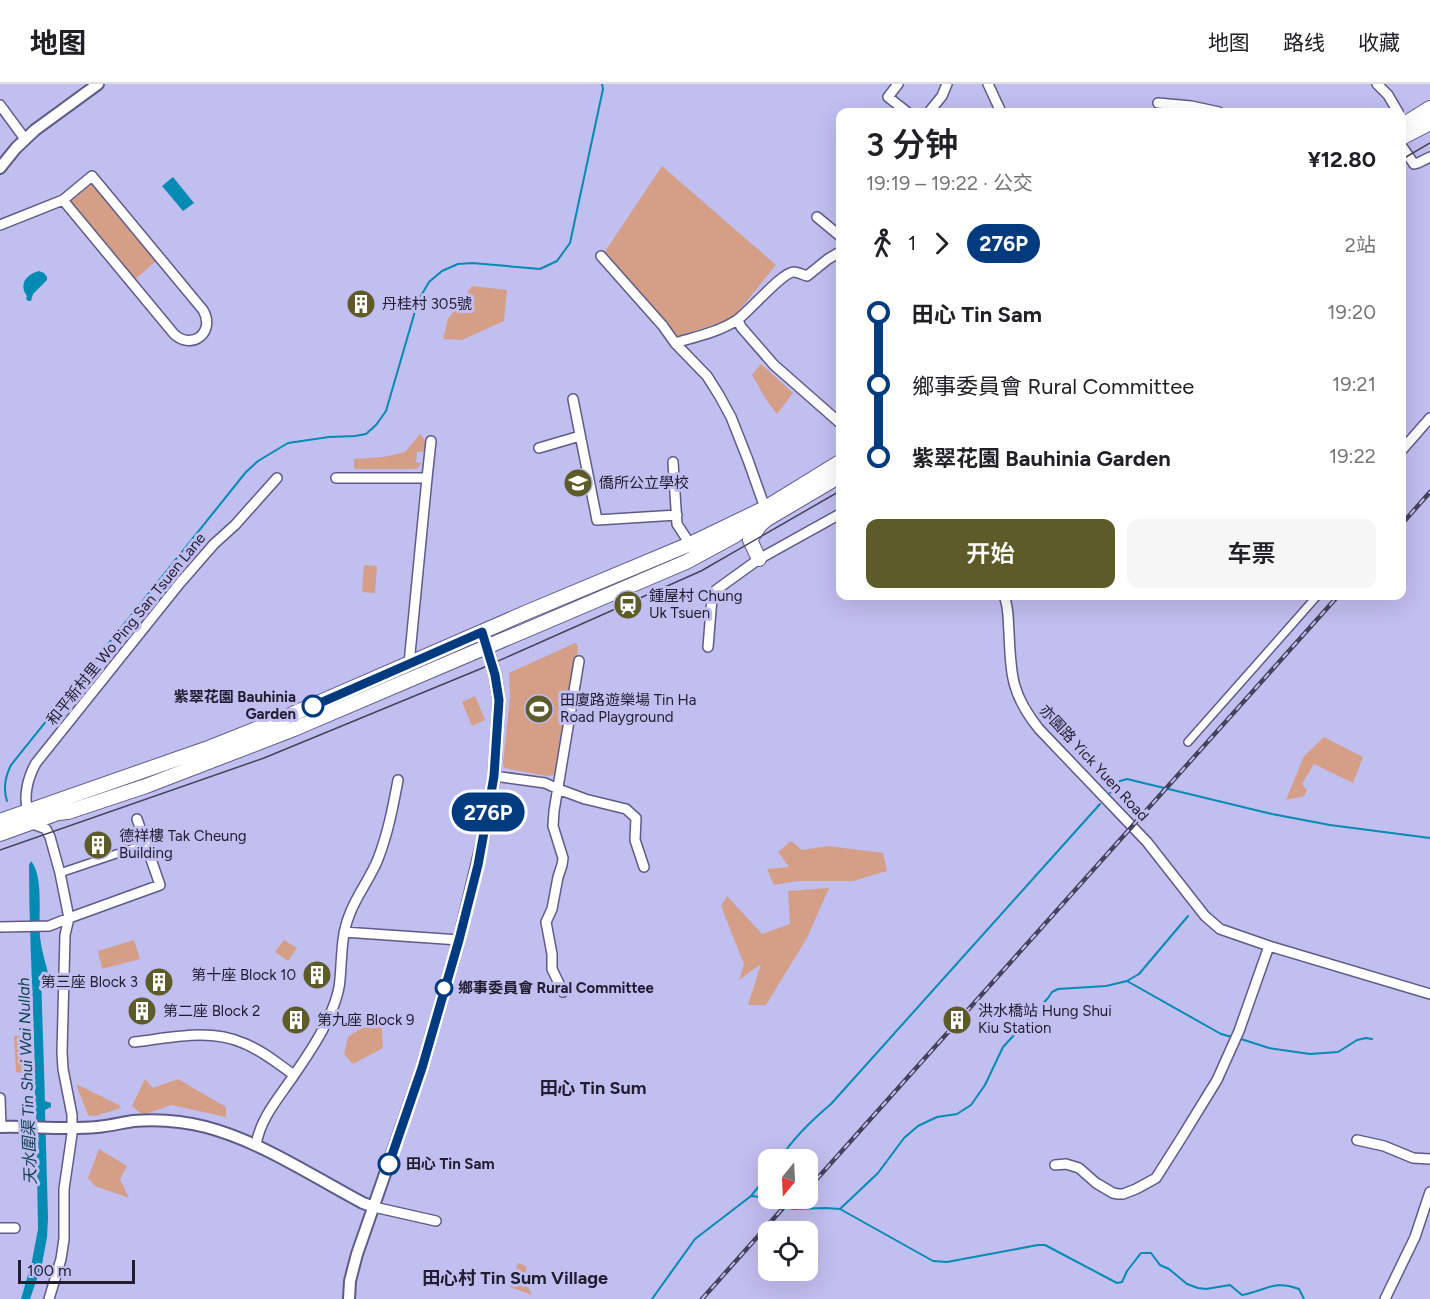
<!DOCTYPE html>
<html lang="zh">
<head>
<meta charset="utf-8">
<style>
	:root { --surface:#fff; --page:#f6f6f6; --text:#202124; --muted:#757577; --line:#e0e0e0; --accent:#5d5b28 }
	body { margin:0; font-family:Figtree,"Noto Sans SC",sans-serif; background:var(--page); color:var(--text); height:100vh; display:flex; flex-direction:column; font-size:22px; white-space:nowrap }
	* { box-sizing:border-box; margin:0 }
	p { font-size:20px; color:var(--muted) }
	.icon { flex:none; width:33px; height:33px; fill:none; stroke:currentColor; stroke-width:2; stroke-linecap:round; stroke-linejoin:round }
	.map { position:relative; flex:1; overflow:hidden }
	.sheet { position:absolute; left:836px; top:24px; width:570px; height:492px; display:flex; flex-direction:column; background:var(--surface); border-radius:12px; box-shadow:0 6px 24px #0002 }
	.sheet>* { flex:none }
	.badge { padding:0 12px; border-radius:20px; font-size:21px; line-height:39px }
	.needle { width:39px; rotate:198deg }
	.fabs { position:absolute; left:758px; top:1065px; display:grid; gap:12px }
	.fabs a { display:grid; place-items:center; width:60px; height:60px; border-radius:12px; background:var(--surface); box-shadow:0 6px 24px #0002; font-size:30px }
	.scale { position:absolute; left:18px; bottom:15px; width:117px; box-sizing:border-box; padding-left:6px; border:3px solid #1f1d2f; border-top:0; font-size:16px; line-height:21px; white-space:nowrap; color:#1f1d2f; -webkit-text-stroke:4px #c1bef0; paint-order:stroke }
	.map>.badge { position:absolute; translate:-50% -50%; box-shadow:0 0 0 3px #fff }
	.legs { display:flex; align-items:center; gap:9px; height:66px; padding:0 30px; font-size:20px }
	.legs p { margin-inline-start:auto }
	.headline { display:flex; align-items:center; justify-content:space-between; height:102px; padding:0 30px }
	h1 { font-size:33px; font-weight:600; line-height:45px }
	.action { display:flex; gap:12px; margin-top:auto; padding:12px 30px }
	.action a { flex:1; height:69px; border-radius:12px; background:var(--accent); color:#fff; font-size:24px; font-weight:600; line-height:69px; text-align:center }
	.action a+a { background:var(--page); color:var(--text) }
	ul { padding:0 30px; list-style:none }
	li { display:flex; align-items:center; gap:21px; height:72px; font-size:22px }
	li i { display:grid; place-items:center; width:9px; height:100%; margin:0 8px; background:currentColor }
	li i::after { content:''; width:15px; height:15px; margin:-8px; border:4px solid; border-radius:50%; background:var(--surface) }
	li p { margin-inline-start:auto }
	li:first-child i { background:linear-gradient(#0000 50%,currentColor 0) }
	li:last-child i { background:linear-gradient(currentColor 50%,#0000 0) }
	header { display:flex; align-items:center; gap:36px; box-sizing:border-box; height:84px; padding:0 30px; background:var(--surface); border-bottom:2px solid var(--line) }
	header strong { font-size:28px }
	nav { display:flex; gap:33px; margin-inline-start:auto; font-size:21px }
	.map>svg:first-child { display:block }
	.green { fill:#d49f86 }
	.water { fill:#048bb3 }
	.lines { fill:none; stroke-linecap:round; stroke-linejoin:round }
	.stream { stroke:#048bb3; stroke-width:2 }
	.pedestrian-casing { stroke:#5e5b87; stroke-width:10 }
	.minor-casing { stroke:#5e5b87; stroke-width:12 }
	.tertiary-casing { stroke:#5e5b87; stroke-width:14 }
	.primary-casing { stroke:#5e5b87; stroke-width:16 }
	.pedestrian { stroke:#fff; stroke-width:7 }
	.minor { stroke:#fff; stroke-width:9 }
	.tertiary { stroke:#fff; stroke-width:10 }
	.primary { stroke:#fff; stroke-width:14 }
	.tram { stroke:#45435c; stroke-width:1.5 }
	.rail-casing { stroke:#45435c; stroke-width:4.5 }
	.rail { stroke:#c1bef0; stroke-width:2; stroke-dasharray:7; stroke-linecap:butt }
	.line-1-casing { stroke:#fff; stroke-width:14 }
	.line-1 { stroke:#003b80; stroke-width:9 }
	.stop-1-dot { fill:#fff; stroke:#003b80; stroke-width:3 }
	.labels { text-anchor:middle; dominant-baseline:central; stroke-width:6; stroke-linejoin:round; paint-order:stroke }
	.poi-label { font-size:15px; fill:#1f1d2f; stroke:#c1bef0; text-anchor:start }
	.street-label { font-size:15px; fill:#1f1d2f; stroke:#c1bef0 }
	.stop-label { font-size:15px; font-weight:bold; fill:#1f1d2f; stroke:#c1bef0; text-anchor:start }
	.water-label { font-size:16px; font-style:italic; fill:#134253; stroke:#c1bef0 }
	.quarter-label { font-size:18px; font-weight:bold; fill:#1f1d2f; stroke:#c1bef0 }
</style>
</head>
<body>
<header>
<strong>地图</strong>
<nav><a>地图</a><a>路线</a><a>收藏</a></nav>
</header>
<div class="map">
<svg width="1430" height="1215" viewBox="0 0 1430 1215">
	<rect width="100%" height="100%" fill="#c1bef0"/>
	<!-- green -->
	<path class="green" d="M662 82 776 181 733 234 677 253 604 169Z
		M86 101H90L95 103 156 177 134 196 72 121V114Z
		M472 202 507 206 504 237 462 256 443 255 448 235Z
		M761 280 793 309 777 330 767 317 752 291Z
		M420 350 427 359 426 367 417 368 416 378 421 379 418 384 414 385H354V375L383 373 405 368Z
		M364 481 377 482 375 509 362 508Z
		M575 559 578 562 577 575 559 690 547 692 504 684 503 679 510 613 509 589Z
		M475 612 485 636 472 642 462 618Z
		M1324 653 1363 673 1353 699 1314 680 1302 700 1307 706 1304 712 1286 716 1304 672Z
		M791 757 802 766 828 762 883 769 887 787 853 797H798L774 801 767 785 789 783 778 768Z
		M829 804 807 854 766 921H748L761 880 739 896 744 880 721 822 727 812 762 850 790 840 788 807Z
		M134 856 140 875 102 885 98 867Z
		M284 856 297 864 288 877 275 868Z
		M381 931 383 964 353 980 344 970 348 953Z
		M14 952H23V989L16 988Z
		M145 995 153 1004 178 995 226 1023V1033L171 1021 143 1031 132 1022Z
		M76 1000 119 1021 121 1024 95 1032 88 1031Z
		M99 1065 127 1082 120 1095 129 1114 95 1102 88 1094Z
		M518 1179 526 1182 527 1201 532 1211 510 1203Z"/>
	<!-- water -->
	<path class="water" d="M173 93 194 119 183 127 162 102Z
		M39 187 44 189 47 193V196L33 210 31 217H28L26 215 27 212C18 200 27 190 39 187Z
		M31 777C44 792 38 832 40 852 41 864 45 877 48 889L41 891 45 1017 51 1019V1023L45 1026 48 1134 47 1153 42 1180 30 1215H21L32 1177 38 1145 36 1026 31 1023V1021L35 1018C35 939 29 860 29 781Z"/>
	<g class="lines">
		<!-- stream -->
		<path class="stream" d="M1110 709 1120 697 1127 695 1272 730 1330 741 1430 754
			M7 717C3 705 5 693 11 681L246 388 258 377 288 359 329 353 355 352 366 350 376 341 386 327 418 217 429 198 442 187 458 180 472 179 540 185 557 177 570 159 603 5 602 0
			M1127 897 1221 950 1232 953
			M1241 955 1269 964 1310 970 1338 968 1357 956 1366 954 1372 955
			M779 1076C793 1054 812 1036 831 1020L1100 720
			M751 1112 768 1114
			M770 1114 786 1124 795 1125 826 1124 840 1125 933 1177 947 1178 1038 1161H1045L1117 1199 1122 1198 1127 1187 1141 1169H1151L1160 1181 1169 1185 1187 1200 1198 1204 1206 1205 1230 1201 1242 1211C1265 1207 1274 1195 1299 1205L1304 1215
			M840 1125 878 1089 904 1054 918 1042 937 1033 957 1030 971 1021 985 1001 1003 963 1048 914 1052 908 1058 905 1106 902 1127 897 1139 890 1188 832
			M652 1215 695 1155 751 1112 768 1091"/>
		<!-- pedestrian casing -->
		<g class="pedestrian-casing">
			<path id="pedestrian" d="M1188 658 1317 512
				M60 789 146 760"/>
		</g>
		<!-- minor casing -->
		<g class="minor-casing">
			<path id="minor" d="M898 0 888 13 907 28
				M988 0 1001 28
				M1377 0 1388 11 1398 28
				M1158 19 1191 22 1219 28
				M0 21 25 55
				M929 28 942 12 947 0
				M1401 64H1403L1414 80 1418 79 1430 73
				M92 92 203 226C216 248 192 267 174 250L63 116Z
				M817 133 840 152
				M0 141 63 116
				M601 172 663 242 675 259 707 292 719 311 731 333 748 376 765 424
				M738 236 741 243 774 281 840 339
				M675 259C695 253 719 248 737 236 748 229 783 187 794 188 798 188 803 191 807 192L828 175 840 168
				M573 315 597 436 677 431
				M539 364 580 352
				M1401 367 1430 334
				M673 378 677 440 690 460
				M336 394H427L409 580
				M427 394 431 357
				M1004 512C1009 523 1008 536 1009 549 1011 591 1011 610 1039 645L1147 758 1205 832 1220 845 1269 862 1430 910
				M708 563 712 514 716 506 759 475 840 430
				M494 692 545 699 558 705 585 715 626 725 636 734 635 756 644 783
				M28 728C23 712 28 693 36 679L180 499 214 460 235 441 277 394
				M30 739 46 745 50 753 60 789 69 834 65 851 62 968 63 985 72 1031V1050L64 1105V1155L61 1175 49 1215
				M0 843 49 842 69 834 160 801 137 735
				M344 848 459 856
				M563 908 552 885V870L546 838 552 825 558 793 562 781 563 774 553 742 554 727 579 577
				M134 958C170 954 209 944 243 959 262 966 278 980 294 991
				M0 1014 1 1043
				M1357 1056 1384 1062 1413 1074 1430 1075
				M256 1061C260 1036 276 1017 290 997 301 981 313 964 322 947 330 931 339 913 340 895 342 874 341 852 349 832 356 812 370 795 378 775 388 749 393 723 398 696
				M1055 1081 1066 1080 1079 1084 1096 1099 1113 1109 1118 1110H1123L1136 1105 1156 1094 1182 1053 1217 996 1239 947 1269 862
				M374 1123 436 1137
				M0 1144H15
				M1385 1215 1415 1153 1430 1108"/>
		</g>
		<!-- tertiary casing -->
		<g class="tertiary-casing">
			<path id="tertiary" d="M0 84 16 64 35 46 98 0
				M0 1043C32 1042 64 1046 97 1043 109 1042 121 1039 133 1037 157 1035 183 1037 206 1043 262 1058 312 1092 363 1119L374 1123
				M349 1215 350 1197 357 1170 422 984 459 856 483 755 494 692 499 616 495 591 485 557"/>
		</g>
		<!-- primary casing -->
		<g class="primary-casing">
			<path id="primary" d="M1401 42 1430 24
				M1401 54 1430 39
				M750 456 760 441 767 435 840 392
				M750 456 759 475
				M0 737 211 663 281 635 525 529 690 460 765 424 840 378
				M0 750 58 729 68 728 146 702 294 645 686 478 734 452 747 443 763 437"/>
		</g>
		<!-- pedestrian -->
		<use href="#pedestrian" class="pedestrian"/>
		<!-- minor -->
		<use href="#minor" class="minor"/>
		<!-- tertiary -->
		<use href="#tertiary" class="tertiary"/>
		<!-- primary -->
		<use href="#primary" class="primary"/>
		<!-- tram -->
		<path class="tram" d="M1401 76 1430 59
			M0 766 264 674 480 585 701 487 840 407"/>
		<!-- rail casing -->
		<g class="rail-casing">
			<path id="rail" d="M1401 441 1430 408
				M807 1106 1338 512
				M702 1215 792 1114"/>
		</g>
		<!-- rail -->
		<use href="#rail" class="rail"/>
	</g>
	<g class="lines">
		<!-- line-1 casing -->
		<g class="line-1-casing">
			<path id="line-1" d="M313 622 482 548 495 591 499 616 494 692 489 721 478 781 459 856 422 984 389 1080"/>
		</g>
		<!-- line-1 -->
		<use href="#line-1" class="line-1"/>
	</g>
	<!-- icons -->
	<defs>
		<g id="building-disc" transform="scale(1.5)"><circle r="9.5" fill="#5d5b28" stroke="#c1bef0"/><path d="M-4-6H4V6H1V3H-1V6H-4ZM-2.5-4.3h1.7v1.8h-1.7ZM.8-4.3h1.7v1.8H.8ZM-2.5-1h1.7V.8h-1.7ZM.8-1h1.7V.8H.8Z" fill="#fff"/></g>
		<g id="school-disc" transform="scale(1.5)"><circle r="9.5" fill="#5d5b28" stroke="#c1bef0"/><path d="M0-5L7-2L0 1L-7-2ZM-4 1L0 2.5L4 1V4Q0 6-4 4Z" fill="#fff"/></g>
		<g id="station-disc" transform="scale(1.5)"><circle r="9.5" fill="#5d5b28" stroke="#c1bef0"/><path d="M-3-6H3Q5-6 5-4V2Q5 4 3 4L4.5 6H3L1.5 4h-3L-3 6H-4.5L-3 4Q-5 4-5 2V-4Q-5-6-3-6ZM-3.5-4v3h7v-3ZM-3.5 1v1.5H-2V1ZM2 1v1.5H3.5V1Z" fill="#fff"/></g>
		<g id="stadium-disc" transform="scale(1.5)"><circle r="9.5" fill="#5d5b28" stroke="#c1bef0"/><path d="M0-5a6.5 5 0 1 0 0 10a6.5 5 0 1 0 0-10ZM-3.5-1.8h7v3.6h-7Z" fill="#fff"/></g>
	</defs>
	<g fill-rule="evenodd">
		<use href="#building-disc" x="361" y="220"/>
		<use href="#school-disc" x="578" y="399"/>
		<use href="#station-disc" x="628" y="521"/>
		<use href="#stadium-disc" x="539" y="625"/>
		<use href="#building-disc" x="98" y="761"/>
		<use href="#building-disc" x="317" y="891"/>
		<use href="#building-disc" x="159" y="898"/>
		<use href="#building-disc" x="142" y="927"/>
		<use href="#building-disc" x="296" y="936"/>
		<use href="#building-disc" x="957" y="936"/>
	</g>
	<!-- markers -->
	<g class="stop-1-dot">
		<circle cx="313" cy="622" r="10"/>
		<circle cx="444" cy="904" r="8"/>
		<circle cx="389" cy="1080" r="10"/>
	</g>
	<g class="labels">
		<!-- poi labels -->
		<g class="poi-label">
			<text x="382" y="220">丹桂村 305號</text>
			<text x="599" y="399">僑所公立學校</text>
			<text x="649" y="512">鍾屋村 Chung<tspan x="649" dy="17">Uk Tsuen</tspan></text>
			<text x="560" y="616">田廈路遊樂場 Tin Ha<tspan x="560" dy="17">Road Playground</tspan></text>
			<text x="119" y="752">德祥樓 Tak Cheung<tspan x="119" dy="17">Building</tspan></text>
			<text x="296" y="891" text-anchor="end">第十座 Block 10</text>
			<text x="138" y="898" text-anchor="end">第三座 Block 3</text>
			<text x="163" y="927">第二座 Block 2</text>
			<text x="978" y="927">洪水橋站 Hung Shui<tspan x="978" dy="17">Kiu Station</tspan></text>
			<text x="317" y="936">第九座 Block 9</text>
		</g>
		<!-- street labels -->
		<g class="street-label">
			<text transform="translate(126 545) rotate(-51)">和平新村里 Wo Ping San Tsuen Lane</text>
			<text transform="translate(1094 679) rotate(47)">亦園路 Yick Yuen Road</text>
		</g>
		<!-- stop labels -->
		<g class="stop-label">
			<text x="296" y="613" text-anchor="end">紫翠花園 Bauhinia<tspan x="296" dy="17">Garden</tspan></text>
			<text x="458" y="904">鄉事委員會 Rural Committee</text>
			<text x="406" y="1080">田心 Tin Sam</text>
		</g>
		<!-- water labels -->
		<g class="water-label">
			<text transform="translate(27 997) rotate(-92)">天水圍渠 Tin Shui Wai Nullah</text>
		</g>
		<!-- quarter labels -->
		<g class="quarter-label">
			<text x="593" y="1004">田心 Tin Sum</text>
			<text x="515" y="1194">田心村 Tin Sum Village</text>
		</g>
	</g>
</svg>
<div class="fabs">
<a><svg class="needle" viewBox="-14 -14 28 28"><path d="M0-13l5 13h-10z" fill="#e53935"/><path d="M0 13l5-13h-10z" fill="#757577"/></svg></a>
<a><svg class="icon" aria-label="locate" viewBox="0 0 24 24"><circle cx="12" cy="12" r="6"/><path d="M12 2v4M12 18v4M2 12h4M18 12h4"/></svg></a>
</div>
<div class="scale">100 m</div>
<b class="badge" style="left:488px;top:728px;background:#003b80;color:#fff">276P</b>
<section class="sheet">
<div class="headline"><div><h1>3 分钟</h1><p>19:19 – 19:22 · 公交</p></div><b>¥12.80</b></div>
<div class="legs"><svg class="icon" aria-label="walk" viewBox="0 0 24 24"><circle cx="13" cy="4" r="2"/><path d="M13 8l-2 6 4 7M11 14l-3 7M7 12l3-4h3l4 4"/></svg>1<svg class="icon" aria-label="forward" viewBox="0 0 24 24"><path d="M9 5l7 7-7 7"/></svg><b class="badge" style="background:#003b80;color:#fff">276P</b><p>2站</p></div>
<ul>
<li><i style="color:#003b80"></i><b>田心 Tin Sam</b><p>19:20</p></li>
<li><i style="color:#003b80"></i><span>鄉事委員會 Rural Committee</span><p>19:21</p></li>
<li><i style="color:#003b80"></i><b>紫翠花園 Bauhinia Garden</b><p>19:22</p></li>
</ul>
<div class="action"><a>开始</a><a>车票</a></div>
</section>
</div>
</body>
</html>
